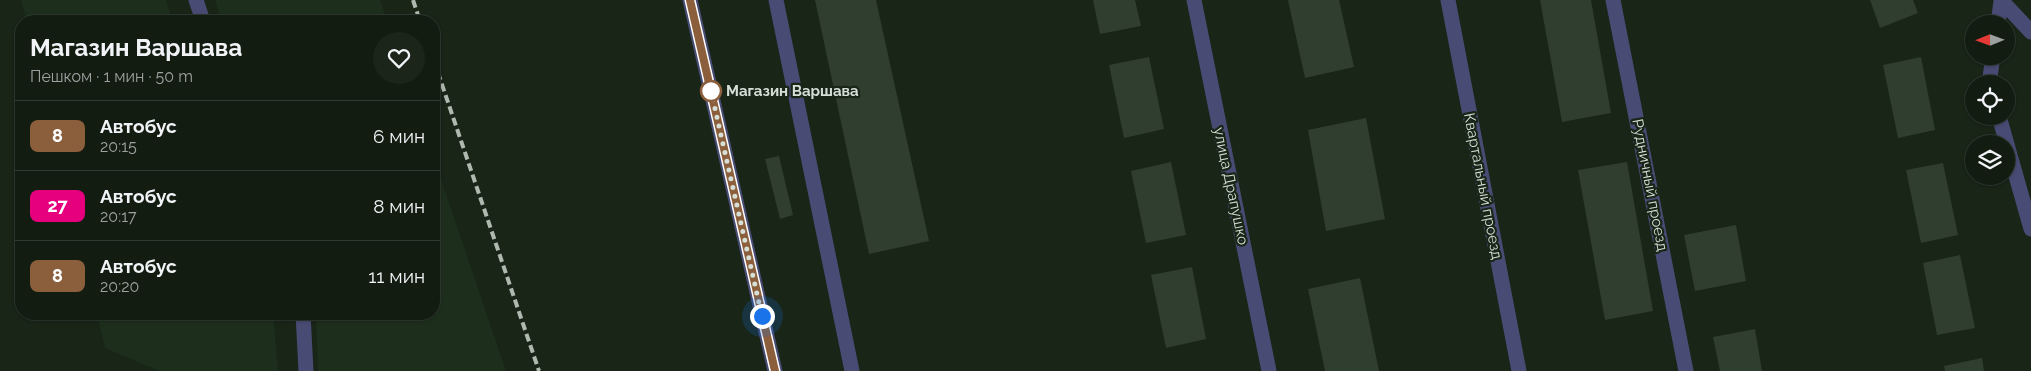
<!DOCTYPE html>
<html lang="ru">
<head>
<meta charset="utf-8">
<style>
	:root { --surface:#121c11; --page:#1b251a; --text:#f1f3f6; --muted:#9ca19f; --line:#313a31 }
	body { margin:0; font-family:Raleway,sans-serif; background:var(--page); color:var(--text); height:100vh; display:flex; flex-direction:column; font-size:19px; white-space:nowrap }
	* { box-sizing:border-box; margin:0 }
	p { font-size:16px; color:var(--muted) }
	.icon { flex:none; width:28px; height:28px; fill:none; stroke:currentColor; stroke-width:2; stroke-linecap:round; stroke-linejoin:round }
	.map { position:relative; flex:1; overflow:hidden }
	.panel { position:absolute; left:15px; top:15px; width:425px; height:305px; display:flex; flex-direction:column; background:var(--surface); border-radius:20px; box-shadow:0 1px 4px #0004,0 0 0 1px var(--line) }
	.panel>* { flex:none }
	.badge { padding:0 10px; border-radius:8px; font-size:18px; line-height:32px }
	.needle { width:32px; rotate:269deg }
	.controls { position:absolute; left:1965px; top:15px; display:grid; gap:10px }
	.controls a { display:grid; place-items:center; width:50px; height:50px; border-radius:50%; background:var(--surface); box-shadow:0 1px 4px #0004,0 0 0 1px var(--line); font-size:25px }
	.you { position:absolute; width:25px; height:25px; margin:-12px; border:4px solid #fff; border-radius:50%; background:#1a73e8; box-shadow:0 0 0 8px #1a73e833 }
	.map>.badge { position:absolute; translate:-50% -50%; box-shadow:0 0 0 2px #fff }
	.round { display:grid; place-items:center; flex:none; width:52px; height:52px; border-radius:26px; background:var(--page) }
	.overview { display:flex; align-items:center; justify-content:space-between; height:85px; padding:0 15px }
	h1 { font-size:24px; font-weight:700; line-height:38px }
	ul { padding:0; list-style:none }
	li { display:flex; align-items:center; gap:15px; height:70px; padding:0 15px; border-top:1px solid var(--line) }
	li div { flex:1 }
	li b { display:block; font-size:19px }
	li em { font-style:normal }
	li .badge { min-width:55px; font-weight:700; text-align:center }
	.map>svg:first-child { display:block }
	.built { fill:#1d2f1c }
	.building { fill:#303e2f }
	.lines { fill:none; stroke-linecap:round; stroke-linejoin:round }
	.minor { stroke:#484b73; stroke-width:15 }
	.rail { stroke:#b0b9af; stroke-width:4; stroke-dasharray:8 4; stroke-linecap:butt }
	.line-casing { stroke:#fff; stroke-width:11 }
	.line { stroke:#8b5e3c; stroke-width:8 }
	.walk { stroke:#d6dfd6; stroke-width:5; stroke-dasharray:0 9 }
	.stop-dot { fill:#fff; stroke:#8b5e3c; stroke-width:2.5 }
	.labels { text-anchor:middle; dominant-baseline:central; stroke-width:4.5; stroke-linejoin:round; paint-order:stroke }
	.stop-label { font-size:15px; font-weight:bold; fill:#d6dfd6; stroke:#182517; text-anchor:start }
	.street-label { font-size:15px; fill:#d6dfd6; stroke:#182517 }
</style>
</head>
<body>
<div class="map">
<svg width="2031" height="371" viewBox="0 0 2031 371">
	<rect width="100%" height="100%" fill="#182517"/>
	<!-- built -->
	<path class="built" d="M21 0H166L173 21H27Z
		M215 0H380L387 21H222Z
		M434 159 506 371H318L316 314H434Z
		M97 314H273L278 371H159L105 348Z"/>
	<!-- building -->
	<path class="building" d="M815 0H876L929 241 869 254Z
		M1093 0H1135L1141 26 1100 34Z
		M1288 0H1339L1354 67 1305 78Z
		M1540 0H1591L1611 113 1562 122Z
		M1870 0H1913L1918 13 1880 28Z
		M1149 57 1164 129 1124 138 1109 65Z
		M1921 57 1935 130 1898 138 1883 65Z
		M1366 118 1385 219 1326 231 1308 130Z
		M779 156 793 215 780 219 765 159Z
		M1171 162 1186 235 1146 243 1131 171Z
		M1627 162 1653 311 1605 320 1578 170Z
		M1943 163 1958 235 1921 243 1906 170Z
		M1736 225 1746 281 1695 291 1684 235Z
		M1960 255 1975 328 1937 335 1923 263Z
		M1192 267 1206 339 1166 348 1151 275Z
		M1360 278 1379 371H1325L1308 289Z
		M1755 329 1762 371H1720L1713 337Z
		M1982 358 1984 371H1945L1944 366Z"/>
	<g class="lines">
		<!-- minor -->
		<path class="minor" d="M196 0 203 21
			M690 0 775 371
			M776 0 852 371
			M1194 0 1269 371
			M1448 0 1519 371
			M1613 0 1686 371
			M2001 0 2031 32
			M1998 24 2001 1
			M1989 84 1993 56
			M1999 116 2031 229
			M303 314 306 371"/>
		<!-- rail -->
		<path class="rail" d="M413 0 420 21
			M434 61 539 371"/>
	</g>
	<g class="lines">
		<!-- line casing -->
		<g class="line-casing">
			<path id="line" d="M690 0 775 371"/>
		</g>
		<!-- line -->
		<use href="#line" class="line"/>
		<!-- walk -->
		<path class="walk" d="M711 91 762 316"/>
	</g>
	<!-- markers -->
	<circle class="stop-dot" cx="711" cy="91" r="10"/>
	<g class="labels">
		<!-- stop labels -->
		<g class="stop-label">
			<text x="726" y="91">Магазин Варшава</text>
		</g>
		<!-- street labels -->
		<g class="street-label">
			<text transform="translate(1650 185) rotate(79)">Рудничный проезд</text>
			<text transform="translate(1231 186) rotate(78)">улица Драпушко</text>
			<text transform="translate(1483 186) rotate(79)">Квартальный проезд</text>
		</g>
	</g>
</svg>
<div class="controls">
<a><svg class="needle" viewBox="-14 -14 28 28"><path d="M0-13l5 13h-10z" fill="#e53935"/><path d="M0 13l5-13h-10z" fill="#9ca19f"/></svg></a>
<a><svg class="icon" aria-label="locate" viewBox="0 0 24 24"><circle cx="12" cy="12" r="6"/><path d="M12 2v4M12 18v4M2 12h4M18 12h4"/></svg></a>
<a><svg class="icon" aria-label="layers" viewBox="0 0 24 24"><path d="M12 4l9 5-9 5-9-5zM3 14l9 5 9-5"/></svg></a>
</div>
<div class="you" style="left:762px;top:316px"></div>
<section class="panel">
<div class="overview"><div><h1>Магазин Варшава</h1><p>Пешком · 1 мин · 50 m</p></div><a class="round"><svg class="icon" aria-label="heart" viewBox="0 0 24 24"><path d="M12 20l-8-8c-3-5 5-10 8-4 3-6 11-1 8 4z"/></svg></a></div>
<ul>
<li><span class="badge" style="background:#8b5e3c;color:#fff">8</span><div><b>Автобус</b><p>20:15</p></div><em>6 мин</em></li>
<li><span class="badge" style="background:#e6007e;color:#fff">27</span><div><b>Автобус</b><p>20:17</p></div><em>8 мин</em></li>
<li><span class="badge" style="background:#8b5e3c;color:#fff">8</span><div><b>Автобус</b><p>20:20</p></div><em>11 мин</em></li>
</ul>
</section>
</div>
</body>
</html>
